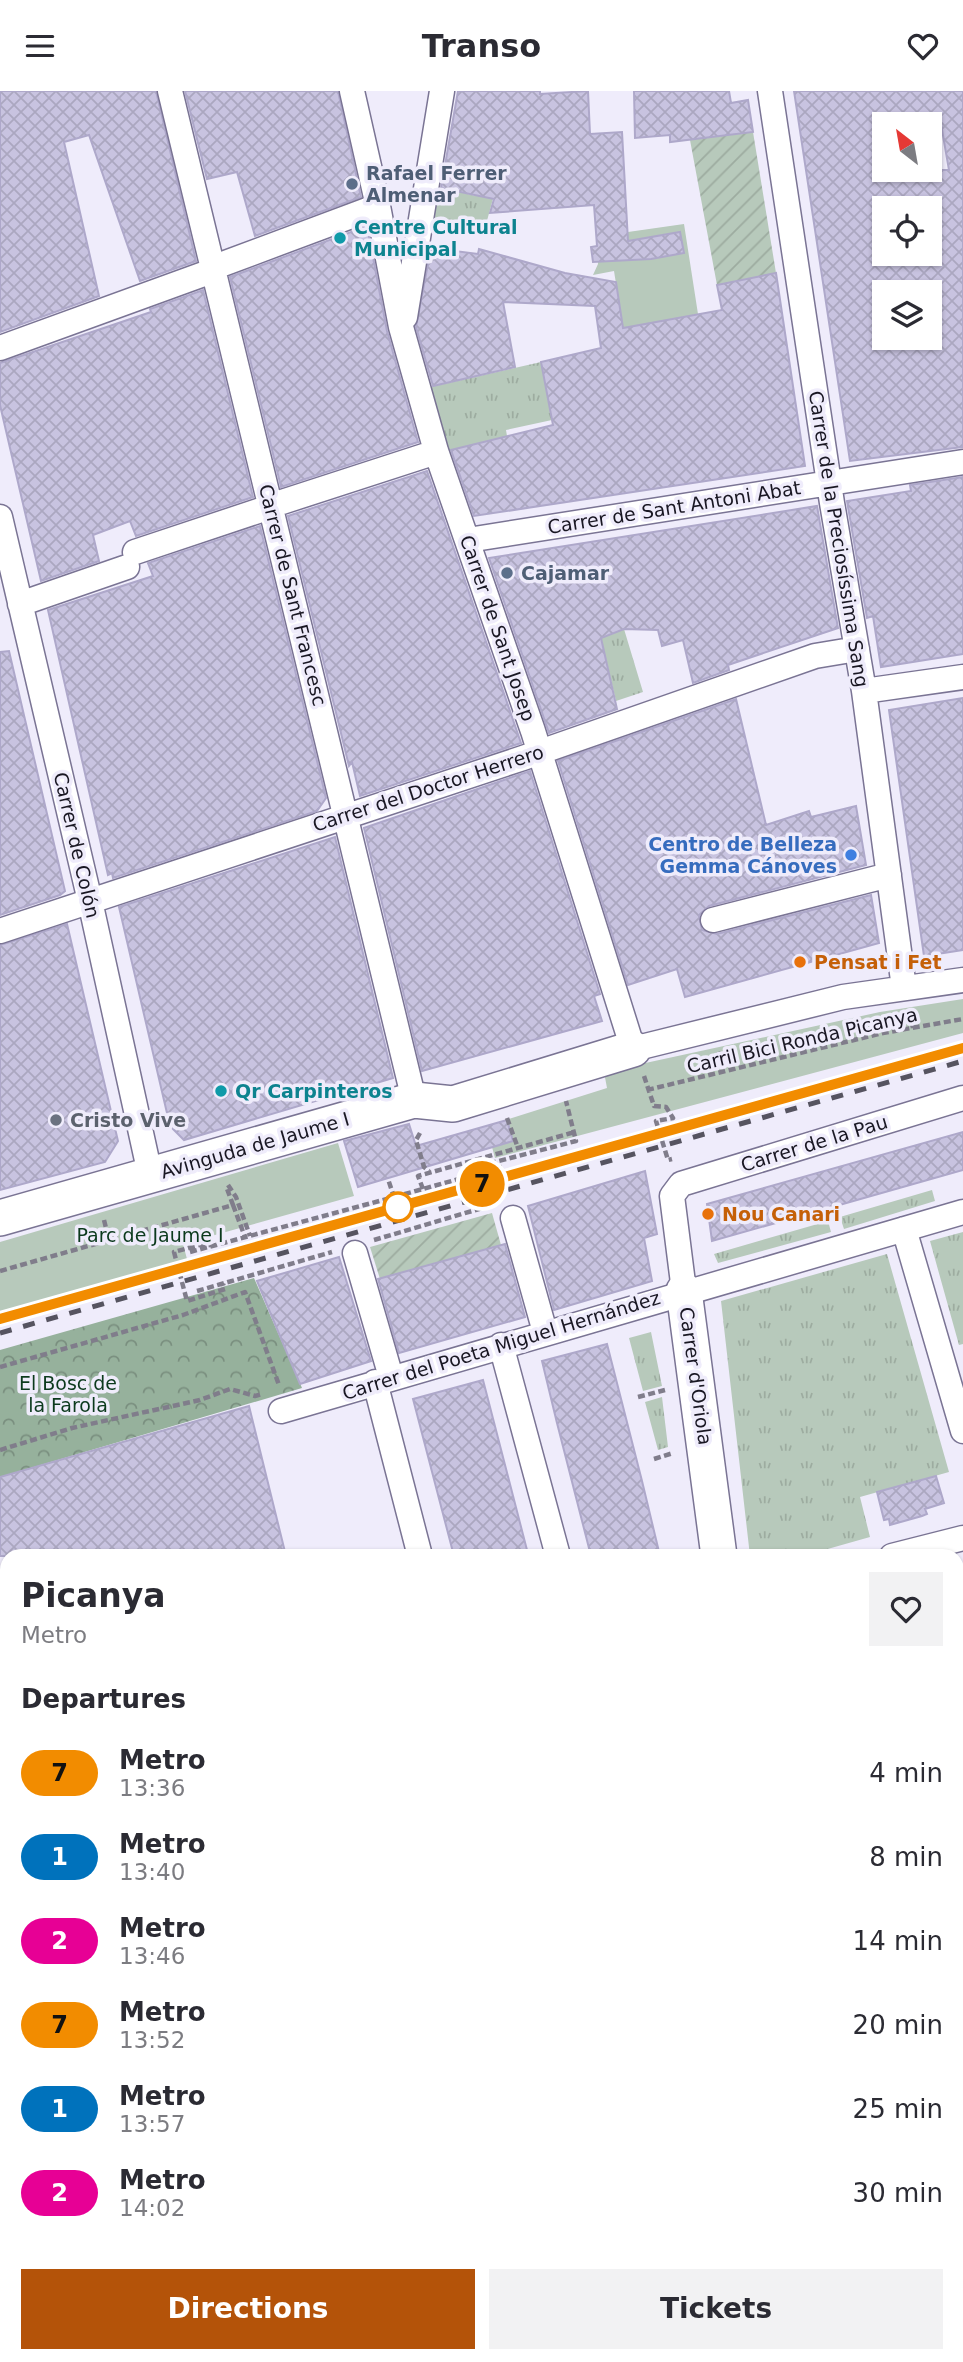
<!DOCTYPE html>
<html lang="en">
<head>
<meta charset="utf-8">
<style>
	:root { --surface:#fff; --page:#f2f2f3; --text:#2b2b33; --muted:#7c7c81; --accent:#b45309 }
	body { margin:0; font-family:"DejaVu Sans",sans-serif; background:var(--page); color:var(--text); height:100vh; display:flex; flex-direction:column; font-size:26px; white-space:nowrap }
	* { box-sizing:border-box; margin:0 }
	p { font-size:23px; color:var(--muted) }
	.icon { flex:none; width:38px; height:38px; fill:none; stroke:currentColor; stroke-width:2; stroke-linecap:round; stroke-linejoin:round }
	.map { position:relative; flex:1; overflow:hidden }
	.drawer { position:absolute; left:0px; top:1458px; width:964px; height:814px; display:flex; flex-direction:column; background:var(--surface); border-radius:21px 21px 0 0; box-shadow:0 2px 5px #0004 }
	.drawer>* { flex:none }
	.badge { padding:0 14px; border-radius:23px; font-size:24px; line-height:46px }
	.needle { width:46px; rotate:329deg }
	.tools { position:absolute; left:872px; top:21px; display:grid; gap:14px }
	.tools a { display:grid; place-items:center; width:70px; height:70px; border-radius:0px; background:var(--surface); box-shadow:0 2px 5px #0004; font-size:35px }
	.map>.badge { position:absolute; translate:-50% -50%; box-shadow:0 0 0 4px #fff }
	h2 { padding:0 21px; font-size:26px; line-height:63px }
	.round { display:grid; place-items:center; flex:none; width:74px; height:74px; border-radius:0px; background:var(--page) }
	.summary { display:flex; align-items:center; justify-content:space-between; height:119px; padding:0 21px }
	h1 { font-size:33px; font-weight:600; line-height:52px }
	.button { display:flex; gap:14px; margin-top:auto; padding:14px 21px }
	.button a { flex:1; height:80px; border-radius:0px; background:var(--accent); color:#fff; font-size:28px; font-weight:600; line-height:80px; text-align:center }
	.button a+a { background:var(--page); color:var(--text) }
	ul { padding:0; list-style:none }
	li { display:flex; align-items:center; gap:21px; height:84px; padding:0 21px }
	li div { flex:1 }
	li b { display:block; font-size:26px }
	li em { font-style:normal }
	li .badge { min-width:77px; font-weight:700; text-align:center }
	header { display:flex; justify-content:space-between; align-items:center; height:91px; padding:0 21px; background:var(--surface); font-size:32px; font-weight:600 }
	.map>svg:first-child { display:block }
	.grass { fill:url(#grass-tufts) }
	.forest { fill:url(#forest-crowns) }
	.park { fill:#b7c9bb }
	.garden { fill:url(#garden-furrows) }
	.building { fill:url(#building-cross-hatch); stroke:#aea8ca; stroke-width:2; fill-rule:evenodd }
	.lines { fill:none; stroke-linecap:round; stroke-linejoin:round }
	.lane-casing { stroke:#7a7494; stroke-width:15 }
	.street-casing { stroke:#7a7494; stroke-width:27 }
	.secondary-casing { stroke:#7a7494; stroke-width:38 }
	.path { stroke:#807d8b; stroke-width:4.5; stroke-dasharray:7 3.5; stroke-linecap:butt }
	.lane { stroke:#fff; stroke-width:12 }
	.street { stroke:#fff; stroke-width:24 }
	.secondary { stroke:#fff; stroke-width:35 }
	.rail { stroke:#565460; stroke-width:5; stroke-dasharray:12 12; stroke-linecap:butt }
	.line-casing { stroke:#fff; stroke-width:16 }
	.line { stroke:#f28c00; stroke-width:10 }
	.service-dot { fill:#5c6f8a; stroke:#efecfb; stroke-width:2.5 }
	.culture-dot { fill:#0f9aa8; stroke:#efecfb; stroke-width:2.5 }
	.shop-dot { fill:#3f7fe0; stroke:#efecfb; stroke-width:2.5 }
	.food-dot { fill:#e8710a; stroke:#efecfb; stroke-width:2.5 }
	.worship-dot { fill:#6b7280; stroke:#efecfb; stroke-width:2.5 }
	.stop-dot { fill:#fff; stroke:#f28c00; stroke-width:3.5 }
	.labels { text-anchor:middle; dominant-baseline:central; stroke-width:7; stroke-linejoin:round; paint-order:stroke }
	.service-label { font-size:19px; font-weight:bold; fill:#4e5e75; stroke:#efecfb; text-anchor:start }
	.culture-label { font-size:19px; font-weight:bold; fill:#0d838f; stroke:#efecfb; text-anchor:start }
	.street-label { font-size:19px; fill:#191723; stroke:#efecfb }
	.shop-label { font-size:19px; font-weight:bold; fill:#366cbe; stroke:#efecfb; text-anchor:end }
	.food-label { font-size:19px; font-weight:bold; fill:#c56008; stroke:#efecfb; text-anchor:start }
	.worship-label { font-size:19px; font-weight:bold; fill:#5b616d; stroke:#efecfb; text-anchor:start }
	.park-label { font-size:19px; fill:#0c3a1d; stroke:#efecfb }
</style>
</head>
<body>
<header><svg class="icon" aria-label="menu" viewBox="0 0 24 24"><path d="M4 6h16M4 12h16M4 18h16"/></svg>Transo<svg class="icon" aria-label="heart" viewBox="0 0 24 24"><path d="M12 20l-8-8c-3-5 5-10 8-4 3-6 11-1 8 4z"/></svg></header>
<div class="map">
<svg width="963" height="2271" viewBox="0 0 963 2271">
	<defs>
		<pattern id="grass-tufts" width="24" height="20" patternUnits="userSpaceOnUse" patternTransform="scale(1.75)"><rect width="24" height="20" fill="#b7c9bb"/><path d="M3 7l-1-3M5 7V3M7 7l1-3M15 17l-1-3M17 17v-4M19 17l1-3" fill="none" stroke="#9daca0"/></pattern>
		<pattern id="forest-crowns" width="20" height="18" patternUnits="userSpaceOnUse" patternTransform="scale(1.75)"><rect width="20" height="18" fill="#96b19c"/><path d="M2 6a3 3 0 1 1 6 0M12 15a3 3 0 1 1 6 0" fill="none" stroke="#7a8f7f"/></pattern>
		<pattern id="garden-furrows" width="10" height="10" patternUnits="userSpaceOnUse" patternTransform="scale(1.75)"><rect width="10" height="10" fill="#b7c9bb"/><path d="M-1 1l2-2M0 10L10 0M9 11l2-2" fill="none" stroke="#9daca0"/></pattern>
		<pattern id="building-cross-hatch" width="8" height="8" patternUnits="userSpaceOnUse" patternTransform="scale(1.75)"><rect width="8" height="8" fill="#c8c3e0"/><path d="M0 0l8 8M0 8l8-8" fill="none" stroke="#aba7c0"/></pattern>
	</defs>
	<rect width="100%" height="100%" fill="#efecfb"/>
	<!-- grass -->
	<path class="grass" d="M438 96 476 105 494 104 485 137 432 127Z
		M541 271 552 329 506 339 507 345 444 361 426 297Z
		M624 538 643 601 616 610 601 547Z
		M932 1099 935 1110 844 1138 840 1126Z
		M828 1130 831 1141 718 1172 714 1163Z
		M963 1141V1253L959 1254 930 1150Z
		M887 1163 949 1381 860 1406 870 1446 817 1461 750 1465 721 1210Z
		M651 1241 662 1295 643 1300 629 1247Z
		M662 1306 668 1356 658 1359 645 1311Z
		M963 1579V1815H957V1580Z
		M963 2165V2271H787V2265L957 2264V2166Z"/>
	<!-- forest -->
	<path class="forest" d="M254 1187 302 1297 0 1386V1259Z"/>
	<!-- park -->
	<path class="park" d="M684 133 698 223 623 237 614 180 593 184 598 173 596 135 627 134 628 141Z
		M963 908V942L495 1067 492 1056 513 1050 506 1029 607 997 604 981 880 921Z
		M338 1052 354 1105 183 1153 187 1168 0 1221V1151Z"/>
	<!-- garden -->
	<path class="garden" d="M753 41 776 182 717 194 690 49Z
		M492 1122 501 1154 453 1168 442 1217 429 1174 380 1188 370 1156Z"/>
	<!-- building -->
	<path class="building" d="M0 0H156L196 170 140 190 89 44 64 51 99 205 0 241Z
		M185 0H338L361 106 255 145 237 81 207 88Z
		M458 0H540V3L588 0 590 43 622 41 628 150 680 141 684 162 651 168 593 171 591 156 597 155 594 114 490 122 494 108 441 97Z
		M634 0H729L731 12 748 9 753 41 670 51V44L635 47Z
		M794 0H963V356L850 370ZM884 33H941L949 79H884ZM884 117H929V163H884ZM884 201H929V247H884Z
		M367 135 387 240 418 351 281 396 230 186Z
		M431 157 478 163 479 158 565 182 616 191 623 237 722 219 717 194 776 182 805 375 474 425 451 359 553 334 541 271 601 257 595 215 503 211 515 276 433 295 416 236Z
		M203 199 253 406 136 445 130 430 93 444 99 470 41 490 0 314V272L151 221 150 218Z
		M427 380 521 652 360 705 352 671 349 675 288 425Z
		M963 386V563L881 576 873 525 867 527 847 410 911 400 910 394Z
		M817 415 838 537 728 574 729 579 693 592 683 549 662 555 658 539 624 538 601 547 617 618 549 642 489 467Z
		M260 435 326 707 317 720 113 787 112 782 108 784 48 519 153 485 148 472Z
		M9 560 65 800 60 804 0 824V561Z
		M963 607V859L924 865 889 619Z
		M736 608 766 734 809 720 811 726 856 715 866 774 709 815 699 824 702 839 717 843 871 804 879 852 685 906 677 878 628 894 558 670Z
		M530 680 600 903 594 905 602 930 422 980 364 737Z
		M335 746 393 987 184 1049 170 1035 119 816Z
		M67 833 118 1050 105 1071 0 1099V854Z
		M507 1029 513 1050 358 1096 344 1050 409 1033 416 1055Z
		M963 1041V1079L712 1150 707 1113Z
		M645 1080 657 1143 644 1147 652 1190 554 1219 528 1115Z
		M505 1153 525 1226 399 1262 378 1188Z
		M339 1166 371 1270 300 1293 257 1190Z
		M607 1253 642 1390 660 1465H591L557 1332 542 1270Z
		M483 1289 527 1459 505 1465H454L413 1308Z
		M249 1315 286 1465H0V1386Z
		M936 1385 944 1412 925 1418 927 1423 922 1425 890 1434 889 1428 884 1429 877 1401Z"/>
	<g class="lines">
		<!-- lane casing -->
		<g class="lane-casing">
			<path id="lane" d="M0 1894 7 1892"/>
		</g>
		<!-- street casing -->
		<g class="street-casing">
			<path id="street" d="M170 0 414 1009
				M352 0 378 115 401 236 436 360 533 640 633 958 843 906 963 889
				M770 0 832 412 864 600 904 897
				M212 177 370 118
				M405 226 442 0
				M0 257 212 180
				M282 411 430 363
				M0 426 90 810 150 1083
				M468 449 963 371
				M135 461 261 419
				M20 513 127 476
				M864 600 963 586
				M713 829 889 784
				M0 840 523 667 815 565 857 558
				M513 1127 545 1241
				M904 1138 963 1340
				M355 1162 391 1286
				M684 1200 672 1105 681 1093 963 1007
				M501 1254 558 1465
				M375 1291 420 1465
				M281 1320 963 1121
				M892 1465 963 1447
				M0 1733 7 1731"/>
		</g>
		<!-- secondary casing -->
		<g class="secondary-casing">
			<path id="secondary" d="M0 1127 414 1009 453 1013 633 958
				M684 1200 719 1465
				M649 2271V2264"/>
		</g>
		<!-- path -->
		<path class="path" d="M909 920 913 937
			M718 961 724 981
			M644 985 654 1015 666 1016 673 1027 656 1030 668 1069 672 1068
			M647 999 883 942 963 928
			M507 1027 518 1057
			M420 1042 416 1049 424 1076 429 1080
			M496 1077 495 1071 576 1050 566 1010
			M228 1094 236 1106 250 1145
			M423 1098 418 1085 575 1041
			M394 1106 502 1076
			M233 1114 245 1146
			M104 1129 109 1149
			M374 1149 489 1115
			M211 1156 210 1151 174 1161 187 1210 225 1198 223 1193
			M190 1161 394 1106 388 1088
			M0 1180 233 1114 226 1095
			M197 1200 332 1161
			M0 1276 183 1224 245 1201 279 1294
			M638 1306 665 1299
			M0 1359 72 1337 200 1309 230 1298 255 1305 262 1303
			M654 1368 673 1362
			M614 2271V2264"/>
		<!-- lane -->
		<use href="#lane" class="lane"/>
		<!-- street -->
		<use href="#street" class="street"/>
		<!-- secondary -->
		<use href="#secondary" class="secondary"/>
		<!-- rail -->
		<path class="rail" d="M0 1228 963 957
			M0 1242 963 970"/>
	</g>
	<g class="lines">
		<!-- line casing -->
		<g class="line-casing">
			<path id="line" d="M0 1228 963 957"/>
		</g>
		<!-- line -->
		<use href="#line" class="line"/>
	</g>
	<!-- markers -->
	<g class="service-dot">
		<circle cx="352" cy="93" r="7"/>
		<circle cx="507" cy="482" r="7"/>
	</g>
	<g class="culture-dot">
		<circle cx="340" cy="147" r="7"/>
		<circle cx="221" cy="1000" r="7"/>
	</g>
	<circle class="shop-dot" cx="851" cy="764" r="7"/>
	<g class="food-dot">
		<circle cx="800" cy="871" r="7"/>
		<circle cx="708" cy="1123" r="7"/>
	</g>
	<circle class="worship-dot" cx="56" cy="1029" r="7"/>
	<circle class="stop-dot" cx="398" cy="1116" r="14"/>
	<g class="labels">
		<!-- service labels -->
		<g class="service-label">
			<text x="366" y="82">Rafael Ferrer<tspan x="366" dy="22">Almenar</tspan></text>
			<text x="521" y="482">Cajamar</text>
		</g>
		<!-- culture labels -->
		<g class="culture-label">
			<text x="354" y="136">Centre Cultural<tspan x="354" dy="22">Municipal</tspan></text>
			<text x="235" y="1000">Qr Carpinteros</text>
		</g>
		<!-- street labels -->
		<g class="street-label">
			<text transform="translate(674 416) rotate(-9)">Carrer de Sant Antoni Abat</text>
			<text transform="translate(839 448) rotate(81)">Carrer de la Preciosíssima Sang</text>
			<text transform="translate(293 504) rotate(76)">Carrer de Sant Francesc</text>
			<text transform="translate(498 537) rotate(71)">Carrer de Sant Josep</text>
			<text transform="translate(428 697) rotate(-18)">Carrer del Doctor Herrero</text>
			<text transform="translate(77 754) rotate(77)">Carrer de Colón</text>
			<text transform="translate(802 949) rotate(-13)">Carril Bici Ronda Picanya</text>
			<text transform="translate(814 1052) rotate(-17)">Carrer de la Pau</text>
			<text transform="translate(255 1054) rotate(-16)">Avinguda de Jaume I</text>
			<text transform="translate(501 1254) rotate(-17)">Carrer del Poeta Miguel Hernández</text>
			<text transform="translate(696 1285) rotate(82)">Carrer d'Oriola</text>
		</g>
		<!-- shop labels -->
		<g class="shop-label">
			<text x="837" y="753">Centro de Belleza<tspan x="837" dy="22">Gemma Cánoves</tspan></text>
		</g>
		<!-- food labels -->
		<g class="food-label">
			<text x="814" y="871">Pensat i Fet</text>
			<text x="722" y="1123">Nou Canari</text>
		</g>
		<!-- worship labels -->
		<g class="worship-label">
			<text x="70" y="1029">Cristo Vive</text>
		</g>
		<!-- park labels -->
		<g class="park-label">
			<text x="150" y="1144">Parc de Jaume I</text>
			<text x="68" y="1292">El Bosc de<tspan x="68" dy="22">la Farola</tspan></text>
		</g>
	</g>
</svg>
<div class="tools">
<a><svg class="needle" viewBox="-14 -14 28 28"><path d="M0-13l5 13h-10z" fill="#e53935"/><path d="M0 13l5-13h-10z" fill="#7c7c81"/></svg></a>
<a><svg class="icon" aria-label="locate" viewBox="0 0 24 24"><circle cx="12" cy="12" r="6"/><path d="M12 2v4M12 18v4M2 12h4M18 12h4"/></svg></a>
<a><svg class="icon" aria-label="layers" viewBox="0 0 24 24"><path d="M12 4l9 5-9 5-9-5zM3 14l9 5 9-5"/></svg></a>
</div>
<b class="badge" style="left:482px;top:1093px;background:#f28c00;color:#111">7</b>
<section class="drawer">
<div class="summary"><div><h1>Picanya</h1><p>Metro</p></div><a class="round"><svg class="icon" aria-label="heart" viewBox="0 0 24 24"><path d="M12 20l-8-8c-3-5 5-10 8-4 3-6 11-1 8 4z"/></svg></a></div>
<h2>Departures</h2>
<ul>
<li><span class="badge" style="background:#f28c00;color:#111">7</span><div><b>Metro</b><p>13:36</p></div><em>4 min</em></li>
<li><span class="badge" style="background:#0072bc;color:#fff">1</span><div><b>Metro</b><p>13:40</p></div><em>8 min</em></li>
<li><span class="badge" style="background:#e70095;color:#fff">2</span><div><b>Metro</b><p>13:46</p></div><em>14 min</em></li>
<li><span class="badge" style="background:#f28c00;color:#111">7</span><div><b>Metro</b><p>13:52</p></div><em>20 min</em></li>
<li><span class="badge" style="background:#0072bc;color:#fff">1</span><div><b>Metro</b><p>13:57</p></div><em>25 min</em></li>
<li><span class="badge" style="background:#e70095;color:#fff">2</span><div><b>Metro</b><p>14:02</p></div><em>30 min</em></li>
</ul>
<div class="button"><a>Directions</a><a>Tickets</a></div>
</section>
</div>
</body>
</html>
